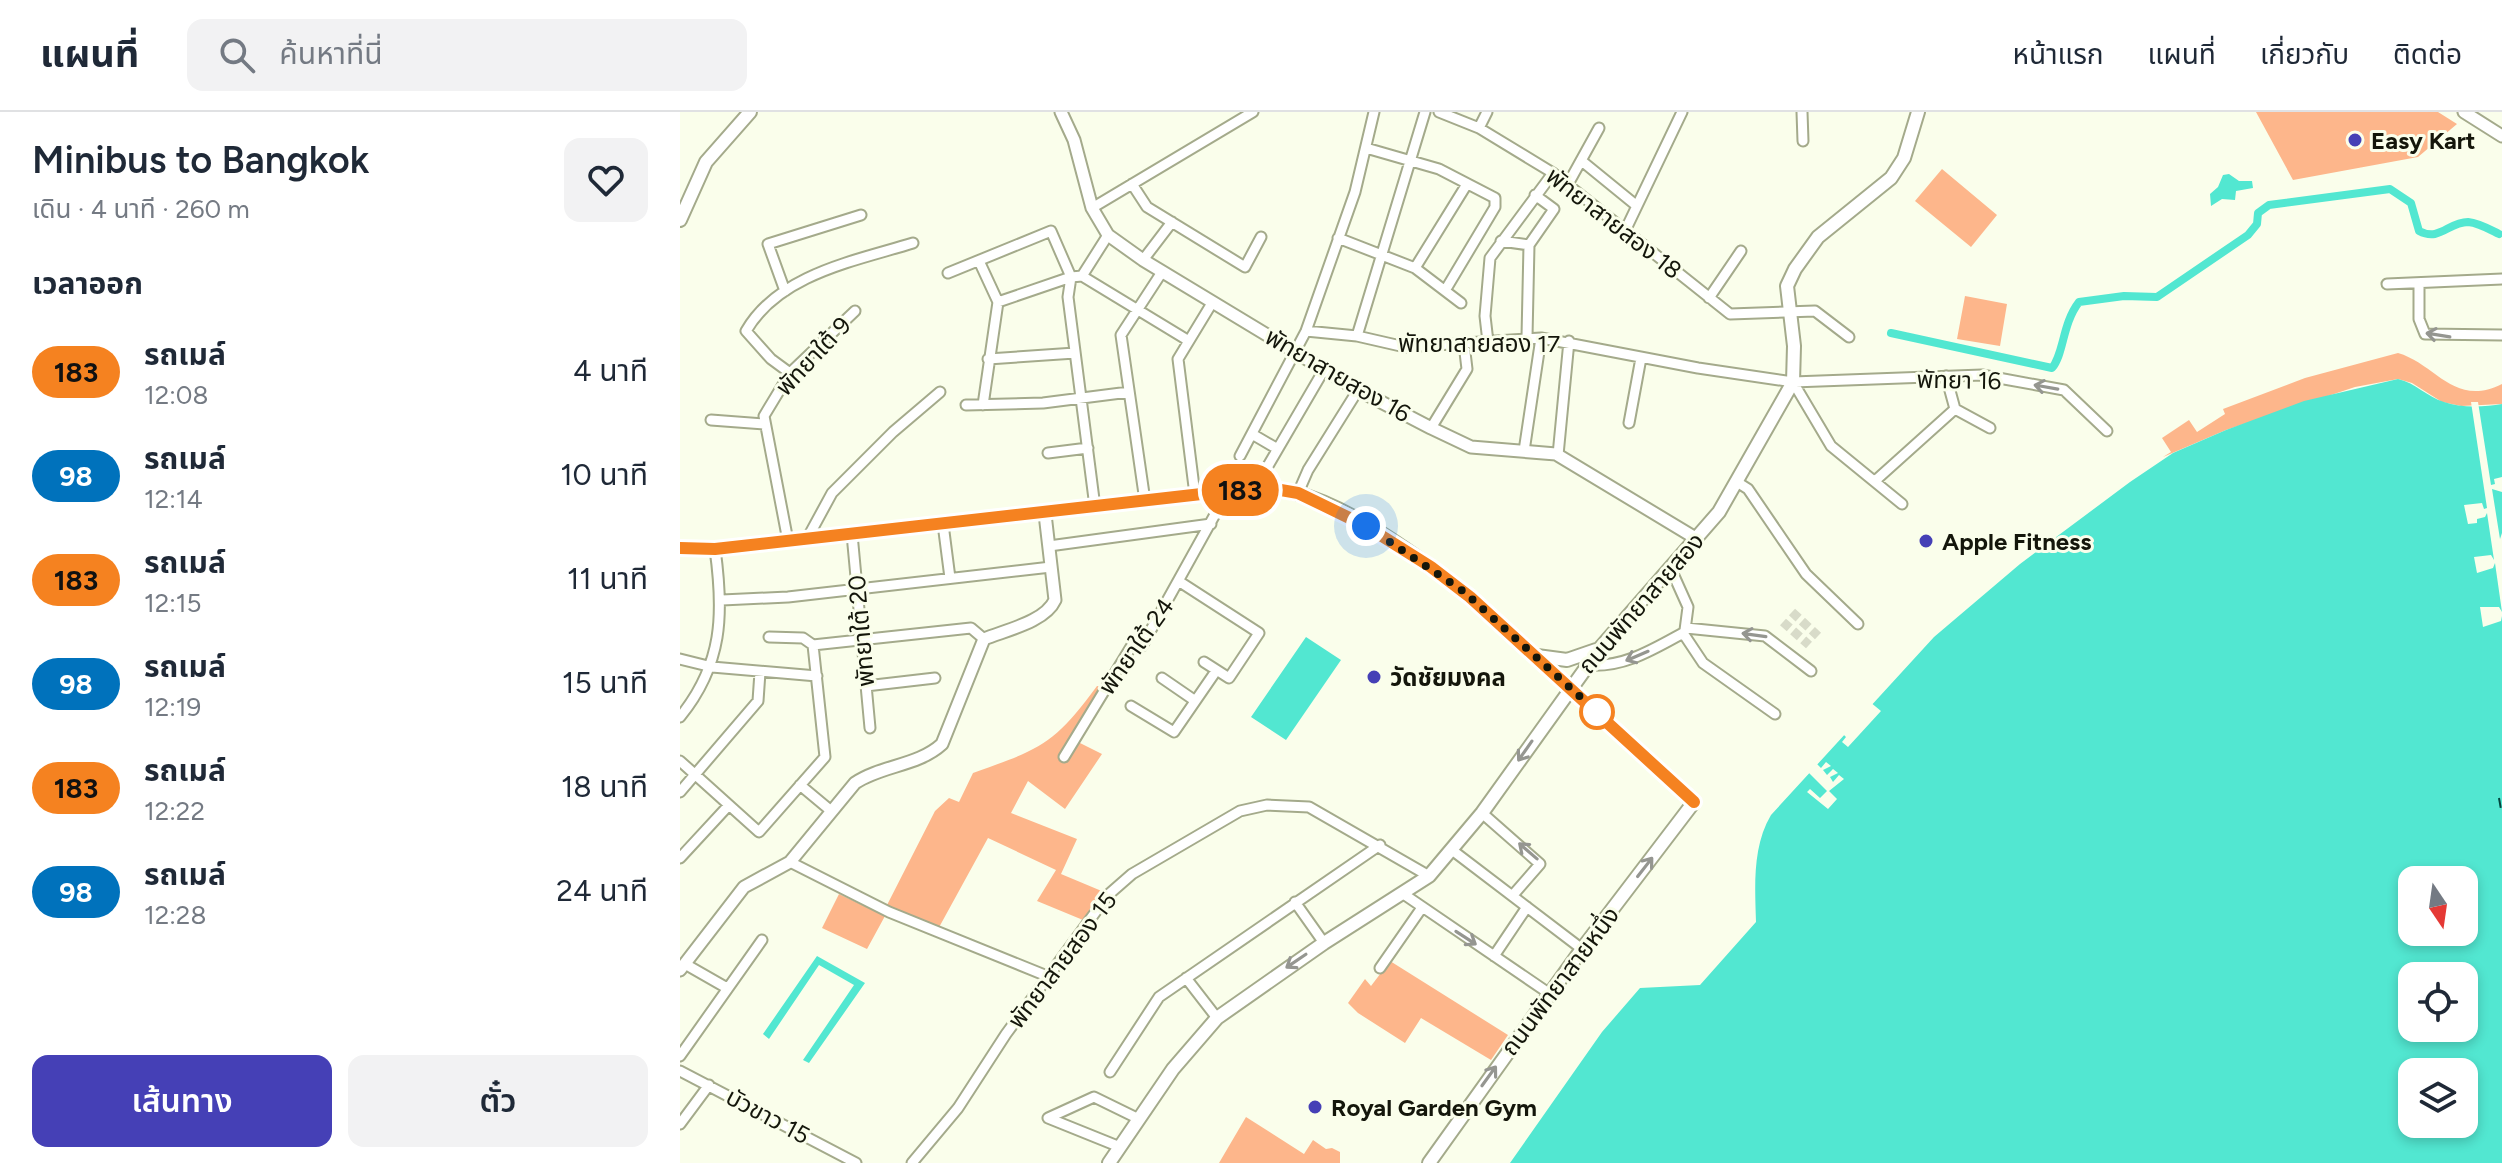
<!DOCTYPE html>
<html lang="th">
<head>
<meta charset="utf-8">
<style>
	:root { --surface:#fff; --page:#f2f2f3; --text:#1f2937; --muted:#747a83; --line:#e0e1e3; --accent:#4540b6 }
	body { margin:0; font-family:Figtree,"Noto Sans Thai",sans-serif; background:var(--page); color:var(--text); height:100vh; display:flex; flex-direction:column; font-size:30px; white-space:nowrap }
	* { box-sizing:border-box; margin:0 }
	p { font-size:26px; color:var(--muted) }
	.icon { flex:none; width:44px; height:44px; fill:none; stroke:currentColor; stroke-width:2; stroke-linecap:round; stroke-linejoin:round }
	.map { position:relative; flex:1; overflow:hidden }
	.details { display:flex; flex-direction:column; background:var(--surface); width:680px }
	.details>* { flex:none }
	.badge { padding:0 16px; border-radius:26px; font-size:28px; line-height:52px }
	.needle { width:52px; rotate:167deg }
	.controls { position:absolute; left:1718px; top:754px; display:grid; gap:16px }
	.controls a { display:grid; place-items:center; width:80px; height:80px; border-radius:16px; background:var(--surface); box-shadow:0 4px 12px #0003; font-size:40px }
	.you { position:absolute; width:40px; height:40px; margin:-20px; border:6px solid #fff; border-radius:50%; background:#1a73e8; box-shadow:0 0 0 12px #1a73e833 }
	.map>.badge { position:absolute; translate:-50% -50%; box-shadow:0 0 0 4px #fff }
	h2 { padding:0 32px; font-size:30px; line-height:72px }
	.round { display:grid; place-items:center; flex:none; width:84px; height:84px; border-radius:16px; background:var(--page) }
	.summary { display:flex; align-items:center; justify-content:space-between; height:136px; padding:0 32px }
	h1 { font-size:38px; font-weight:600; line-height:60px }
	.button { display:flex; gap:16px; margin-top:auto; padding:16px 32px }
	.button a { flex:1; height:92px; border-radius:16px; background:var(--accent); color:#fff; font-size:32px; font-weight:600; line-height:92px; text-align:center }
	.button a+a { background:var(--page); color:var(--text) }
	ul { padding:0; list-style:none }
	li { display:flex; align-items:center; gap:24px; height:104px; padding:0 32px }
	li div { flex:1 }
	li b { display:block; font-size:30px }
	li em { font-style:normal }
	li .badge { min-width:88px; font-weight:700; text-align:center }
	header { display:flex; align-items:center; gap:48px; box-sizing:border-box; height:112px; padding:0 40px; background:var(--surface); border-bottom:2px solid var(--line) }
	header strong { font-size:38px }
	nav { display:flex; gap:44px; margin-inline-start:auto; font-size:28px }
	.search { width:560px; height:72px; background:var(--page); display:flex; align-items:center; gap:20px; box-sizing:border-box; padding:0 28px; border-radius:16px; color:var(--muted); font-size:30px }
	main { display:flex; flex:1; min-height:0 }
	.map>svg:first-child { display:block }
	.green { fill:#fdb68b }
	.water { fill:#52e7d1; fill-rule:evenodd }
	.pier { fill:#fafeeb }
	.lines { fill:none; stroke-linecap:round; stroke-linejoin:round }
	.canal { stroke:#52e7d1; stroke-width:8 }
	.ferry { stroke:#00463e; stroke-width:2; stroke-dasharray:10 8; stroke-linecap:butt }
	.minor-tunnel { stroke:#d8dbc9; stroke-width:9; stroke-dasharray:9 4.5; stroke-linecap:butt }
	.minor-casing { stroke:#a4aa8b; stroke-width:13 }
	.tertiary-casing { stroke:#a4aa8b; stroke-width:15 }
	.secondary-casing { stroke:#a4aa8b; stroke-width:16 }
	.minor { stroke:#fff; stroke-width:9 }
	.tertiary { stroke:#fff; stroke-width:11 }
	.secondary { stroke:#fff; stroke-width:12 }
	.oneway { stroke:#959691 }
	.line-casing { stroke:#fff; stroke-width:18 }
	.line { stroke:#f58220; stroke-width:12 }
	.walk { stroke:#14160b; stroke-width:8; stroke-dasharray:0 14.4 }
	.poi-dot { fill:#4540b6; stroke:#fafeeb; stroke-width:3 }
	.stop-dot { fill:#fff; stroke:#f58220; stroke-width:4 }
	.labels { text-anchor:middle; dominant-baseline:central; stroke-width:6; stroke-linejoin:round; paint-order:stroke }
	.poi-label { font-size:24px; font-weight:bold; fill:#14160b; stroke:#fafeeb; text-anchor:start }
	.street-label { font-size:24px; fill:#14160b; stroke:#fafeeb }
</style>
</head>
<body>
<header>
<strong>แผนที่</strong>
<div class="search"><svg class="icon" aria-label="search" viewBox="0 0 24 24"><circle cx="10" cy="10" r="6"/><path d="M15 15l6 6"/></svg>ค้นหาที่นี่</div>
<nav><a>หน้าแรก</a><a>แผนที่</a><a>เกี่ยวกับ</a><a>ติดต่อ</a></nav>
</header>
<main>
<section class="details">
<div class="summary"><div><h1>Minibus to Bangkok</h1><p>เดิน · 4 นาที · 260 m</p></div><a class="round"><svg class="icon" aria-label="heart" viewBox="0 0 24 24"><path d="M12 20l-8-8c-3-5 5-10 8-4 3-6 11-1 8 4z"/></svg></a></div>
<h2>เวลาออก</h2>
<ul>
<li><span class="badge" style="background:#f58220;color:#111">183</span><div><b>รถเมล์</b><p>12:08</p></div><em>4 นาที</em></li>
<li><span class="badge" style="background:#0072bc;color:#fff">98</span><div><b>รถเมล์</b><p>12:14</p></div><em>10 นาที</em></li>
<li><span class="badge" style="background:#f58220;color:#111">183</span><div><b>รถเมล์</b><p>12:15</p></div><em>11 นาที</em></li>
<li><span class="badge" style="background:#0072bc;color:#fff">98</span><div><b>รถเมล์</b><p>12:19</p></div><em>15 นาที</em></li>
<li><span class="badge" style="background:#f58220;color:#111">183</span><div><b>รถเมล์</b><p>12:22</p></div><em>18 นาที</em></li>
<li><span class="badge" style="background:#0072bc;color:#fff">98</span><div><b>รถเมล์</b><p>12:28</p></div><em>24 นาที</em></li>
</ul>
<div class="button"><a>เส้นทาง</a><a>ตั๋ว</a></div>
</section>
<div class="map">
<svg width="1822" height="1051" viewBox="0 0 1822 1051">
	<rect width="100%" height="100%" fill="#fafeeb"/>
	<!-- green -->
	<path class="green" d="M1576 0H1758L1777 12 1738 45 1613 68Z
		M1262 57 1317 103 1291 135 1235 89Z
		M1285 184 1327 192 1320 234 1277 227Z
		M1718 241C1756 252 1774 296 1822 272V292L1781 294 1762 290 1732 271 1718 267 1675 275 1546 318 1483 345 1491 340 1482 326 1509 308 1517 320 1545 302 1543 297 1625 266Z
		M417 574 425 575 392 627 422 642 385 697 348 669 331 701 397 727 381 762 424 780 403 808 357 789 376 758 308 726 257 819 206 795 255 699 269 686 279 690 293 661C360 637 374 633 417 574Z
		M159 782 205 804 187 837 142 816Z
		M710 849 828 923 811 948 741 906 725 931 678 901 668 891 685 867 691 874Z
		M566 1005 624 1042 633 1028 646 1037 652 1036 660 1040V1051H539Z"/>
	<!-- water -->
	<path class="water" d="M1549 62 1559 69H1572L1573 76 1556 79 1555 88 1542 87 1531 94 1530 82 1538 75 1543 63Z
		M1718 267C1736 271 1747 285 1764 290 1781 296 1804 295 1822 292V1051H830L922 920 960 876 1020 873 1076 810C1075 775 1072 735 1091 703L1254 525 1340 452 1450 370 1493 341 1546 318 1624 289ZM1732 768H1784V820H1732ZM1732 864H1784V916H1732ZM1732 960H1784V1012H1732Z
		M626 525 661 548 606 628 571 605Z
		M137 844 185 871 129 951 123 948 174 873 139 853 89 927 83 922Z"/>
	<!-- pier -->
	<path class="pier" d="M1791 290H1798L1811 373 1815 372 1814 367 1822 365V380L1812 377 1820 427 1822 421V504L1821 509 1803 515 1800 495H1819L1822 500 1815 451 1813 456 1797 461 1794 445 1811 443 1814 448 1807 401 1805 405 1797 407V411L1788 412 1784 393 1802 391 1804 397 1807 396Z
		M1190 590 1201 599 1168 635 1162 630 1166 625 1161 620Z
		M1135 650 1141 656 1146 650 1151 654 1143 658 1147 663 1153 657 1158 661 1150 665 1153 670 1159 663 1164 667 1149 679 1157 687 1148 697 1127 680 1130 677 1140 686 1147 679 1128 660Z"/>
	<g class="lines">
		<!-- canal -->
		<path class="canal" d="M1211 221 1372 256C1384 242 1382 212 1399 190L1444 184 1477 185 1568 123 1577 112 1578 101 1589 93 1710 77 1731 91 1739 119C1760 130 1768 110 1788 110 1799 111 1809 117 1819 122"/>
		<!-- ferry -->
		<path class="ferry" d="M1819 686 1822 703"/>
		<!-- minor-tunnel -->
		<path class="minor-tunnel" d="M1112 500 1138 524
			M1103 510 1129 533"/>
		<!-- minor casing -->
		<g class="minor-casing">
			<path id="minor" d="M759 0 799 16 873 61 1050 202 1135 199 1169 225
				M1122 0 1123 29
				M799 16 807 0
				M686 36 759 57 815 86V95L766 177
				M903 50 957 94
				M452 72 467 95 565 155 581 125
				M888 72 919 16
				M412 96 573 0
				M945 119 1002 0
				M658 126 735 156 781 191
				M821 129 849 133
				M849 133 874 97 855 83
				M463 148 492 110
				M299 149 318 190 303 293
				M735 156 787 72
				M268 161 371 119 391 165 318 190
				M402 164 509 229
				M1739 171V207L1745 222 1822 223
				M1707 172 1822 167
				M105 179 88 132 181 103
				M1029 186 1061 139
				M626 219 677 224 725 235 861 226 1018 256 1113 270 1302 263 1384 278 1427 319
				M677 224 745 0
				M847 225 849 133
				M808 230 805 204 810 146 873 61
				M308 247 395 241
				M110 261 91 247 66 219C99 162 175 149 233 131
				M1113 270 1151 334 1222 392
				M286 293 363 291 449 280
				M1275 297 1310 316
				M31 308 85 312
				M949 311 961 246
				M751 316 787 257 784 232
				M572 322 596 336
				M844 339 861 226
				M368 341 408 336
				M878 343 889 229
				M560 344 626 219 675 80 694 0
				M1196 368 1275 297 1266 264
				M1057 370 1068 377 1126 462 1178 512
				M575 376 645 256
				M618 381 628 358 678 278
				M515 383 498 247 532 191
				M465 389 441 223 482 160
				M415 395 388 185 391 165 402 164 428 123
				M263 412 270 466
				M172 422 190 616
				M127 427 152 381 213 320 260 280
				M108 429 84 304 110 261 175 199
				M369 434 531 412
				M990 455 1008 495 1005 518
				M500 470 579 521 549 566 524 550
				M42 488 108 485 371 455
				M1006 516 1085 524 1131 559
				M1003 521 1023 551 1095 602
				M133 533 291 516 304 527
				M0 547 32 555 137 564
				M907 553C943 556 972 538 1003 521
				M482 566 514 588
				M186 574 255 566
				M451 594 494 620 536 559
				M0 605C43 552 44 502 35 437
				M384 645 454 530 462 534 548 379
				M0 649 79 720 145 645 133 533 123 526 89 525
				M120 673 150 698
				M0 680 78 589 80 560
				M802 701 860 752 833 783
				M772 738 902 837
				M0 746 49 693
				M110 750 209 800 367 864
				M722 781 870 882
				M615 790 644 831
				M814 844 847 795
				M5 852 47 876
				M700 856 741 797
				M506 866 537 906
				M0 944 82 828
				M0 959 176 1051
				M430 960 479 885 700 733
				M0 1012 29 973
				M440 1035 368 1006 414 985 459 1007
				M232 1051 278 996 326 922 428 783 452 762 560 699 587 693 629 695 749 764"/>
		</g>
		<!-- tertiary casing -->
		<g class="tertiary-casing">
			<path id="tertiary" d="M381 0 394 28 412 96 428 123 463 148 678 278 751 316 791 335 876 342 1017 427
				M1784 0 1822 24
				M0 858 64 775 110 750 175 671C202 653 238 654 262 632L304 527C326 518 365 510 375 488L365 402"/>
		</g>
		<!-- secondary casing -->
		<g class="secondary-casing">
			<path id="secondary" d="M0 108 26 50 70 0
				M0 436 35 437 548 379C571 377 594 375 616 381 673 396 737 445 783 479L1014 690 902 837 749 1051
				M857 544 887 548 916 538
				M429 1051 493 957 537 906 644 831 749 764 802 701 921 535 1039 400 1113 270 1114 234 1107 174 1115 157 1138 125 1211 66 1224 46 1238 0"/>
		</g>
		<!-- minor -->
		<use href="#minor" class="minor"/>
		<!-- tertiary -->
		<use href="#tertiary" class="tertiary"/>
		<!-- secondary -->
		<use href="#secondary" class="secondary"/>
	</g>
	<!-- one-way arrows -->
	<defs><path id="oneway-shaft" d="M-6 0H5M1.5-3L5.5 0L1.5 3" fill="none" stroke-width="1.6" stroke-linecap="round" stroke-linejoin="round" transform="scale(2)"/></defs>
	<g class="oneway">
		<use href="#oneway-shaft" transform="translate(1758 223) rotate(-171)"/>
		<use href="#oneway-shaft" transform="translate(1366 275) rotate(-170)"/>
		<use href="#oneway-shaft" transform="translate(1074 523) rotate(-172)"/>
		<use href="#oneway-shaft" transform="translate(957 544) rotate(157)"/>
		<use href="#oneway-shaft" transform="translate(845 639) rotate(125)"/>
		<use href="#oneway-shaft" transform="translate(848 739) rotate(-139)"/>
		<use href="#oneway-shaft" transform="translate(965 755) rotate(-52)"/>
		<use href="#oneway-shaft" transform="translate(786 826) rotate(33)"/>
		<use href="#oneway-shaft" transform="translate(616 849) rotate(146)"/>
		<use href="#oneway-shaft" transform="translate(809 964) rotate(-54)"/>
	</g>
	<g class="lines">
		<!-- line casing -->
		<g class="line-casing">
			<path id="line" d="M0 436 35 437 548 379 595 377 618 381 686 414 751 455 790 485 1014 690"/>
		</g>
		<!-- line -->
		<use href="#line" class="line"/>
		<!-- walk -->
		<path class="walk" d="M686 414 783 479 917 600"/>
	</g>
	<!-- markers -->
	<g class="poi-dot">
		<circle cx="1675" cy="28" r="8"/>
		<circle cx="1246" cy="429" r="8"/>
		<circle cx="694" cy="565" r="8"/>
		<circle cx="635" cy="995" r="8"/>
	</g>
	<circle class="stop-dot" cx="917" cy="600" r="16"/>
	<g class="labels">
		<!-- poi labels -->
		<g class="poi-label">
			<text x="1691" y="28">Easy Kart</text>
			<text x="1262" y="429">Apple Fitness</text>
			<text x="710" y="565">วัดชัยมงคล</text>
			<text x="651" y="995">Royal Garden Gym</text>
		</g>
		<!-- street labels -->
		<g class="street-label">
			<text transform="translate(934 111) rotate(38)">พัทยาสายสอง 18</text>
			<text x="799" y="231">พัทยาสายสอง 17</text>
			<text transform="translate(133 244) rotate(-47)">พัทยาใต้ 9</text>
			<text transform="translate(658 263) rotate(30)">พัทยาสายสอง 16</text>
			<text transform="translate(1279 268) rotate(1)">พัทยา 16</text>
			<text transform="translate(961 491) rotate(-49)">ถนนพัทยาสายสอง</text>
			<text transform="translate(181 519) rotate(-95)">พัทยาใต้ 20</text>
			<text transform="translate(456 534) rotate(-55)">พัทยาใต้ 24</text>
			<text transform="translate(382 848) rotate(-53)">พัทยาสายสอง 15</text>
			<text transform="translate(880 869) rotate(-53)">ถนนพัทยาสายหนึ่ง</text>
			<text transform="translate(88 1004) rotate(28)">บัวขาว 15</text>
		</g>
	</g>
</svg>
<div class="controls">
<a><svg class="needle" viewBox="-14 -14 28 28"><path d="M0-13l5 13h-10z" fill="#e53935"/><path d="M0 13l5-13h-10z" fill="#747a83"/></svg></a>
<a><svg class="icon" aria-label="locate" viewBox="0 0 24 24"><circle cx="12" cy="12" r="6"/><path d="M12 2v4M12 18v4M2 12h4M18 12h4"/></svg></a>
<a><svg class="icon" aria-label="layers" viewBox="0 0 24 24"><path d="M12 4l9 5-9 5-9-5zM3 14l9 5 9-5"/></svg></a>
</div>
<div class="you" style="left:686px;top:414px"></div>
<b class="badge" style="left:560px;top:378px;background:#f58220;color:#111">183</b>
</div>
</main>
</body>
</html>
